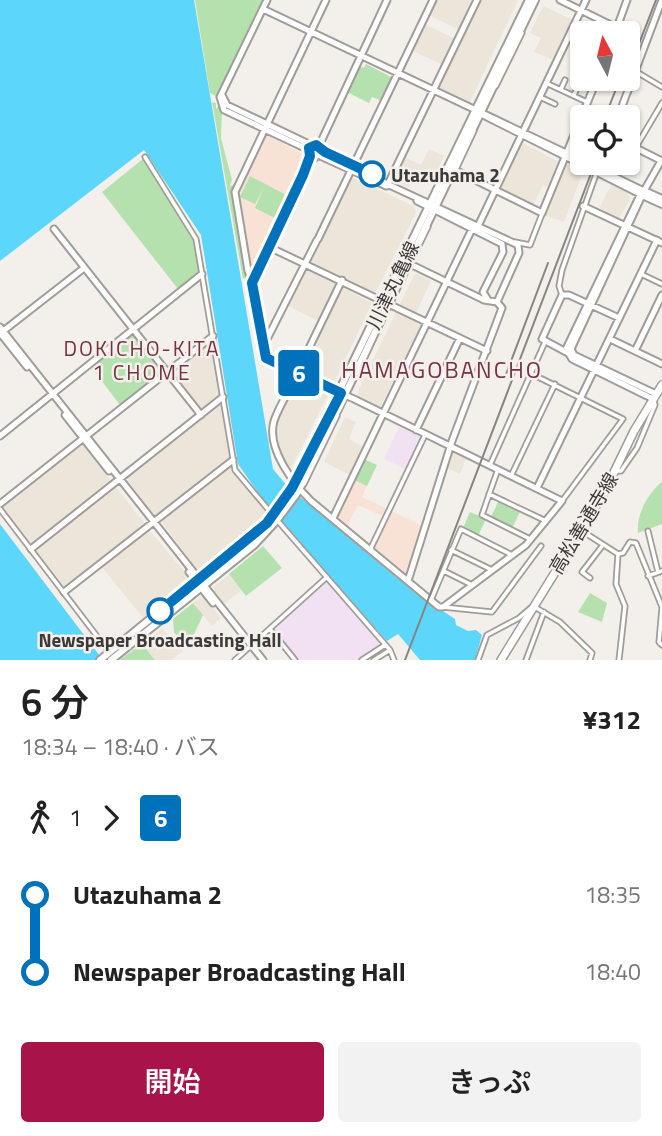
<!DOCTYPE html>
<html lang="ja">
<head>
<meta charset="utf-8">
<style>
	:root { --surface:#fff; --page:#f2f2f2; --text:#222; --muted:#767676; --accent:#a81349 }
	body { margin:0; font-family:"Titillium Web","Noto Sans JP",sans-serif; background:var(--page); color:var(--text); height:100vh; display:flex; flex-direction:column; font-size:26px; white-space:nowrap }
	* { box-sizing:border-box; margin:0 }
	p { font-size:23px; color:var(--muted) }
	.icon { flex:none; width:38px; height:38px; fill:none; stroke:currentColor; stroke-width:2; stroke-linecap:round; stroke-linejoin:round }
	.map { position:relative; height:660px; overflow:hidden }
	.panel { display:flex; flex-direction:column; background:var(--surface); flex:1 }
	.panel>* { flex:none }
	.badge { padding:0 14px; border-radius:5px; font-size:24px; line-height:46px }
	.needle { width:46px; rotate:353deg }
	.fabs { position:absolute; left:570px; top:21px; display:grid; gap:14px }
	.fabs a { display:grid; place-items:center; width:70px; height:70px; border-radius:7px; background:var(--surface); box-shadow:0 2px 5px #0004; font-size:35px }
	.map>.badge { position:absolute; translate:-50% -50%; box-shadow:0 0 0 4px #fff }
	.legs { display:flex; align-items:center; gap:10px; height:77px; padding:0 21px; font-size:23px }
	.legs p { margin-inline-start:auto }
	.head { display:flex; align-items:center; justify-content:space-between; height:119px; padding:0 21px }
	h1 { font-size:38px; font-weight:600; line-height:52px }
	.button { display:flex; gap:14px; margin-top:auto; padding:14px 21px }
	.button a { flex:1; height:80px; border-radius:7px; background:var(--accent); color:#fff; font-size:28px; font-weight:600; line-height:80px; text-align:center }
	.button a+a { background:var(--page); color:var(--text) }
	ul { padding:0 21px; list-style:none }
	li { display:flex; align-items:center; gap:24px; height:77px; font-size:26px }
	li i { display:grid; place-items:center; width:10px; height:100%; margin:0 9px; background:currentColor }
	li i::after { content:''; width:18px; height:18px; margin:-9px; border:5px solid; border-radius:50%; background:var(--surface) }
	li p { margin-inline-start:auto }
	li:first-child i { background:linear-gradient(#0000 50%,currentColor 0) }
	li:last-child i { background:linear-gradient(currentColor 50%,#0000 0) }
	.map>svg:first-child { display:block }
	.built { fill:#ece5d9 }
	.education { fill:#f8e2d5 }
	.medical { fill:#f1e1f3 }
	.green { fill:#b4e1ae }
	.water { fill:#5cd6fb }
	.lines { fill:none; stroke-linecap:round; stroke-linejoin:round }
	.minor-casing { stroke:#a09d99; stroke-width:7 }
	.tertiary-casing { stroke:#a09d99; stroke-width:9 }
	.secondary-casing { stroke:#a09d99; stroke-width:10 }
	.primary-casing { stroke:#a09d99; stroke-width:10 }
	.minor { stroke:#fff; stroke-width:3.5 }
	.tertiary { stroke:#fff; stroke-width:5 }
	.secondary { stroke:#fff; stroke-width:6 }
	.primary { stroke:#fff; stroke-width:7 }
	.rail { stroke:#878582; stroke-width:2 }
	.line-1-casing { stroke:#fff; stroke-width:16 }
	.line-1 { stroke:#0072bc; stroke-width:10 }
	.stop-1-dot { fill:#fff; stroke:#0072bc; stroke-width:3.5 }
	.labels { text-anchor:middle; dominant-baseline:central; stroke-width:5; stroke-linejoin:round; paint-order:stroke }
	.stop-label { font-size:19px; font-weight:bold; fill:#3b3a38; stroke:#f3f0eb; text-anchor:start }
	.street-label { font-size:19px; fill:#3b3a38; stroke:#f3f0eb }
	.neighbourhood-label { font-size:21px; letter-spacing:2px; fill:#773141; stroke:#f3f0eb }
	.quarter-label { font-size:23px; letter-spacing:2px; fill:#773141; stroke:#f3f0eb }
</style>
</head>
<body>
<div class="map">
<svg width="662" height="660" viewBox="0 0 662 660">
	<rect width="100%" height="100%" fill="#f3f0eb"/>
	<!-- built -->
	<path class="built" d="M435 0H475L460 30 428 15Z
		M479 0H518L470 102 466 103 437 87Z
		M543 6 573 20 554 60 534 52 541 38 530 33Z
		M424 24 456 39 443 65 411 50Z
		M590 102 607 110 604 117H583Z
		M583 118V155L569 148Z
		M523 143 559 162 549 187 543 185 533 205 500 188Z
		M429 149 444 156 429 185 414 179 409 187 394 180 404 157 421 165Z
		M563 162 583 172 564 222 543 215Z
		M351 177 414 206 416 213 375 293 311 262Z
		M611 185 628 193 630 200 619 218 599 209Z
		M306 270 337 283 320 322 288 306Z
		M417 274 431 281 415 315 399 306 414 275Z
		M341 287 372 303 334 383 331 384 302 368Z
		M396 312 421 325 380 407 359 397 357 393Z
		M210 341 220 394 201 410 171 373Z
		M309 383 328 395 289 472 282 466 276 425 292 389 303 393Z
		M220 402 230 459 154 516 126 477Z
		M345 417 356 422 349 439 363 447 350 475 324 462Z
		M81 443 111 481 29 545 1 507Z
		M452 453 466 459 460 474 446 468Z
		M230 467 268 511 238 542 202 570H197L161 521Z
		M115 486 146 525 62 588 34 550Z
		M149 530 188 576V582L143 618 102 567Z
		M229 575 242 590 224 604 214 591V586Z
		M200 597 205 598 221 618 212 626 193 603Z
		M162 628 183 651 171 660H155L142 644Z"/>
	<!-- education -->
	<path class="education" d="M266 134 306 156 251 273 237 191Z
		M354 480 367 486 362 497 421 525 406 575 373 549 387 518 358 505 347 527 337 518Z"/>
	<!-- medical -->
	<path class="medical" d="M399 427 422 438 407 470 384 459Z
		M328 581 382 645 359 660H297L273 629Z"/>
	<!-- green -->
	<path class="green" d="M195 0H264L217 97 210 93Z
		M366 64 393 78 382 101 372 97 369 103 347 92 359 66 364 68Z
		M212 102 216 103V109L219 105 222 109 221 138 232 180 230 186 234 185 247 277 243 279Z
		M144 158 194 240 200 273 178 289 102 192Z
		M250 176 286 195 275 218 255 208 264 187 255 204 240 197Z
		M134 334 162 372 120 405 91 367Z
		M364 459 377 465 367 486 354 480Z
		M662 482V524L638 533C636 515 648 493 662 482Z
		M499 500 521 510 512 528 491 517Z
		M470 512 486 519 478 536 463 528Z
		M263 546 282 568 246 596 229 574Z
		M590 593 607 603 602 622 578 612Z
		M193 603 203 615 194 634 184 640 174 633 173 619Z
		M142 644 155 660H119Z"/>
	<!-- water -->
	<path class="water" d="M0 0H194L273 469 288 487 418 595 455 619 456 625 468 631 476 630 482 635 475 660H420L398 634 387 641 271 511 238 464 201 235 144 150 0 261Z
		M0 524 103 660H0Z"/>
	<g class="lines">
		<!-- minor casing -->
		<g class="minor-casing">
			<path id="minor" d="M568 38 582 45
				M635 71 662 87
				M546 83 587 102
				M496 86 522 33
				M561 89 565 80
				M574 95 578 86
				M540 97 555 104
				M636 147 662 103
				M145 157 196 239 235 470 272 514
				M451 180 474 131
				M515 242 530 245 542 214
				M641 274 662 284
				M401 282 428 227
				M562 295 559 286 562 270 600 163
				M359 370 383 318
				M532 374 623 419 562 501
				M490 465 545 342
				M498 469 482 515 530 539
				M617 471H621L637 448 655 405 654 401
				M511 476 555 384
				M304 484 337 416
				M489 494 546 521
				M0 509 109 652
				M277 520 390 650 374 660
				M582 531 618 554
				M648 531 658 572
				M370 550 425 435
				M451 550 492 570
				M618 554 616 584 625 606 619 660
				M618 554 623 553 630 542 636 543 662 607
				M444 571 472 585
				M648 576 662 571
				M590 578 582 572 603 545
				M431 600 461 529 512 555
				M443 607 492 612 541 546
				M662 608 659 642 662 645
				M270 629 295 660
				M390 650 394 660
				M235 660 327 577
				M362 660 385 645
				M478 660 487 635 519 618 533 606 560 622 592 653 590 660
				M526 660 544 612"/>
		</g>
		<!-- tertiary casing -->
		<g class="tertiary-casing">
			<path id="tertiary" d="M267 0 220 97 224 110 309 150
				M560 0 617 28
				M263 9 583 161
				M615 33 627 0
				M222 95 227 105 311 145
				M483 115 640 194
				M618 117 662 0
				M628 144 662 161
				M319 146 387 0
				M311 161 318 155 386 186
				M586 163 644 191
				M457 171 542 213 597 79
				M387 186 477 0
				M641 193 566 349 572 359 653 399
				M417 201 502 244 503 252 483 292 488 300
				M583 206 662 243
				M479 224 586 0
				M54 229 201 415
				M318 239 433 0
				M269 247 487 351
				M342 280 299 369C298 372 297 374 296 377 289 391 279 406 274 421 266 449 294 484 311 501L439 607H443L526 545 562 501C493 467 424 433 354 399 336 391 272 366 263 354L252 283 303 175 310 156 309 148 315 144 387 184 518 245 519 253 497 302
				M252 281 248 271 235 192 326 0
				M0 327 263 660
				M2 332 84 268
				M0 333 27 367
				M610 339 662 364
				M262 349 317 240
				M635 351 662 295
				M568 353 542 339 562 295H569L619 318
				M656 394 574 355 571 349 644 191 661 161
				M65 415 109 471
				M416 430 460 338
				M0 436 202 274
				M537 488 657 240
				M0 504 213 336
				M333 518 472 229
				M31 549 223 397
				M189 572 213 603
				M408 581 452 441 502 308 497 302 484 300 412 265
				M64 592 233 460"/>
		</g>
		<!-- secondary casing -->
		<g class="secondary-casing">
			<path id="secondary" d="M644 191 662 199
				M640 194 662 204
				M100 660 267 523 292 488 529 0
				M111 660 254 545 277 520 298 492 535 0"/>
		</g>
		<!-- primary casing -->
		<g class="primary-casing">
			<path id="primary" d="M501 660 604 493 634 431 662 385"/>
		</g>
		<!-- minor -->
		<use href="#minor" class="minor"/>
		<!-- tertiary -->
		<use href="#tertiary" class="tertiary"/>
		<!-- secondary -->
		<use href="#secondary" class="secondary"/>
		<!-- primary -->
		<use href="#primary" class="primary"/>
		<!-- rail -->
		<path class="rail" d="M628 72 656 0
			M605 117 620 79
			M505 377 548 263
			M405 660 595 163"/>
	</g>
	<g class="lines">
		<!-- line-1 casing -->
		<g class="line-1-casing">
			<path id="line-1" d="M160 611 267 523 292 488 341 393 266 358 252 283 303 175 310 156 309 148 316 145 325 152 372 174"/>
		</g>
		<!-- line-1 -->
		<use href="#line-1" class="line-1"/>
	</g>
	<!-- markers -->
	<g class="stop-1-dot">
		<circle cx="372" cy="174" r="12"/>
		<circle cx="160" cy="611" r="12"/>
	</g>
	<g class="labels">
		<!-- stop labels -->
		<g class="stop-label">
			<text x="391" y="174">Utazuhama 2</text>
			<text x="160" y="639" text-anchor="middle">Newspaper Broadcasting Hall</text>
		</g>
		<!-- street labels -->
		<g class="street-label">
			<text transform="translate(392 285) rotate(-64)">川津丸亀線</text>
			<text transform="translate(583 523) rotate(-59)">高松善通寺線</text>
		</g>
		<!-- neighbourhood labels -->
		<g class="neighbourhood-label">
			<text x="142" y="348">DOKICHO-KITA<tspan x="142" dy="24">1 CHOME</tspan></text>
		</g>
		<!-- quarter labels -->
		<g class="quarter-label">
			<text x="442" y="369">HAMAGOBANCHO</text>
		</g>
	</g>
</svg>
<div class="fabs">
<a><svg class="needle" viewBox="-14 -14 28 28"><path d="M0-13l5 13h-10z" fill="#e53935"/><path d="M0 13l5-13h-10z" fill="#767676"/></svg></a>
<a><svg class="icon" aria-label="locate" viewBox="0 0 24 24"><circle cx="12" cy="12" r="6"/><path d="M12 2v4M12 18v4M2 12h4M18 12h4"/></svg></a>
</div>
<b class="badge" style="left:299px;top:373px;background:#0072bc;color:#fff">6</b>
</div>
<section class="panel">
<div class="head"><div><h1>6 分</h1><p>18:34 – 18:40 · バス</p></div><b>¥312</b></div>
<div class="legs"><svg class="icon" aria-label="walk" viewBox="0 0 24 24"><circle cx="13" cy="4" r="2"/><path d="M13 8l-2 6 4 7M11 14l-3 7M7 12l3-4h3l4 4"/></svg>1<svg class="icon" aria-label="forward" viewBox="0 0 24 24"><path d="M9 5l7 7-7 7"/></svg><b class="badge" style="background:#0072bc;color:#fff">6</b></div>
<ul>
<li><i style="color:#0072bc"></i><b>Utazuhama 2</b><p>18:35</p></li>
<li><i style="color:#0072bc"></i><b>Newspaper Broadcasting Hall</b><p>18:40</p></li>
</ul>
<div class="button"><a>開始</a><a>きっぷ</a></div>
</section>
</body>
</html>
